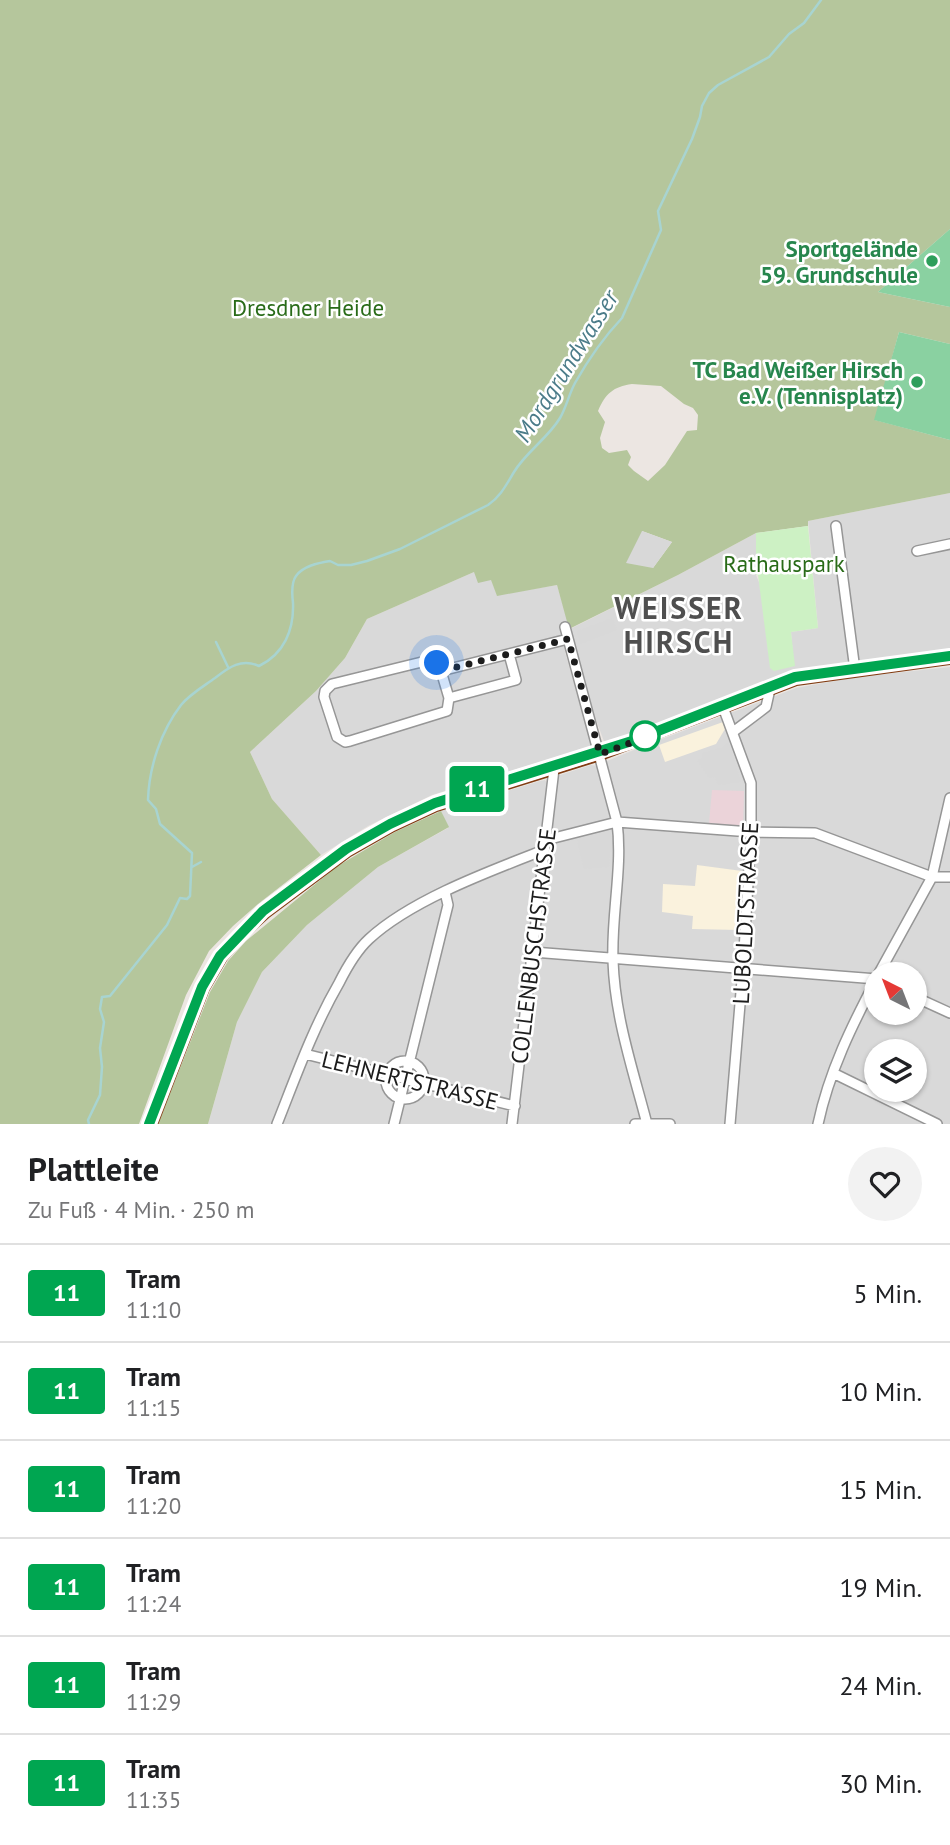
<!DOCTYPE html>
<html lang="de">
<head>
<meta charset="utf-8">
<style>
	:root { --surface:#fff; --page:#f2f2f2; --text:#202124; --muted:#757577; --line:#e0e0e0 }
	body { margin:0; font-family:"PT Sans",sans-serif; background:var(--page); color:var(--text); height:100vh; display:flex; flex-direction:column; font-size:26px; white-space:nowrap }
	* { box-sizing:border-box; margin:0 }
	p { font-size:23px; color:var(--muted) }
	.icon { flex:none; width:38px; height:38px; fill:none; stroke:currentColor; stroke-width:2; stroke-linecap:round; stroke-linejoin:round }
	.map { position:relative; height:1124px; overflow:hidden }
	.side { display:flex; flex-direction:column; background:var(--surface); flex:1 }
	.side>* { flex:none }
	.badge { padding:0 14px; border-radius:5px; font-size:24px; line-height:46px }
	.needle { width:46px; rotate:318deg }
	.tools { position:absolute; left:864px; top:962px; display:grid; gap:14px }
	.tools a { display:grid; place-items:center; width:63px; height:63px; border-radius:50%; background:var(--surface); box-shadow:0 2px 5px #0004; font-size:35px }
	.you { position:absolute; width:35px; height:35px; margin:-18px; border:5px solid #fff; border-radius:50%; background:#1a73e8; box-shadow:0 0 0 10px #1a73e833 }
	.map>.badge { position:absolute; translate:-50% -50%; box-shadow:0 0 0 4px #fff }
	.round { display:grid; place-items:center; flex:none; width:74px; height:74px; border-radius:37px; background:var(--page) }
	.headline { display:flex; align-items:center; justify-content:space-between; height:119px; padding:0 28px }
	h1 { font-size:33px; font-weight:700; line-height:52px }
	ul { padding:0; list-style:none }
	li { display:flex; align-items:center; gap:21px; height:98px; padding:0 28px; border-top:2px solid var(--line) }
	li div { flex:1 }
	li b { display:block; font-size:26px }
	li em { font-style:normal }
	li .badge { min-width:77px; font-weight:700; text-align:center }
	.map>svg:first-child { display:block }
	.residential { fill:#d9d9d9; fill-rule:evenodd }
	.commercial { fill:#ebd3d9 }
	.education { fill:#faf2dd }
	.forest { fill:#b5c69c; fill-rule:evenodd }
	.park { fill:#cdf1c4 }
	.pitch { fill:#8ad1a1 }
	.parking { fill:#d8d8d8 }
	.lines { fill:none; stroke-linecap:round; stroke-linejoin:round }
	.stream { stroke:#a8d4d1; stroke-width:2.5 }
	.minor-casing { stroke:#969696; stroke-width:12 }
	.major-casing { stroke:#813c12; stroke-width:14 }
	.minor { stroke:#fff; stroke-width:9 }
	.major { stroke:#efb9a4; stroke-width:10 }
	.tram { stroke:#6a6a6a; stroke-width:2 }
	.line-casing { stroke:#fff; stroke-width:16 }
	.line { stroke:#00a651; stroke-width:10 }
	.walk { stroke:#1c1c1c; stroke-width:7; stroke-dasharray:0 12.6 }
	.leisure-dot { fill:#2e9e5b; stroke:#fff; stroke-width:2.5 }
	.stop-dot { fill:#fff; stroke:#00a651; stroke-width:3.5 }
	.labels { text-anchor:middle; dominant-baseline:central; stroke-width:5; stroke-linejoin:round; paint-order:stroke }
	.leisure-label { font-size:23px; font-weight:bold; fill:#27864d; stroke:#fff; text-anchor:end }
	.park-label { font-size:23px; fill:#296b18; stroke:#fff }
	.street-label { font-size:23px; fill:#1c1c1c; stroke:#fff }
	.water-label { font-size:24px; font-style:italic; fill:#4b7c89; stroke:#fff }
	.district-label { font-size:30px; font-weight:bold; letter-spacing:2px; fill:#4f4f4f; stroke:#fff }
</style>
</head>
<body>
<div class="map">
<svg width="950" height="1124" viewBox="0 0 950 1124">
	<rect width="100%" height="100%" fill="#ece6e2"/>
	<!-- residential -->
	<path class="residential" d="M950 493V652L799 672 605 744 563 632 565 652 592 746 432 795 368 826 321 855 272 799 250 752 316 691 345 658 367 619 474 572 491 579 497 595 557 585 570 629 678 575 756 533V575L794 666 791 632 818 628 808 521Z
		M950 667V1124H208L237 1022 262 972 307 925 378 867 448 828 441 811 540 781 545 780 548 785 557 776 591 765 598 766 606 764 607 761 646 745 796 688 857 677ZM877 975H915V1013H877ZM877 1052H915V1090H877Z"/>
	<!-- commercial -->
	<path class="commercial" d="M712 790 744 791 743 826 709 823Z"/>
	<!-- education -->
	<path class="education" d="M723 722 725 729 716 744 665 762 659 745Z
		M697 865 742 871 739 930 692 929 693 916 662 912 663 884 695 886Z"/>
	<!-- forest -->
	<path class="forest" d="M0 0H950V229L878 292 950 307V344L899 332 875 420 950 440V493L808 521V526L756 533 678 575 569 629 557 585 497 596 491 580 478 583 474 572 367 619 345 658 316 691 250 752 272 799 321 855 258 904 233 926 209 951 186 995 139 1124H0ZM632 384 661 386 684 404 693 408 698 415 697 430 687 431 665 465 648 481 634 471 628 465 631 457 627 450 609 453 602 448 600 438 605 422 598 411C606 393 613 387 632 384ZM642 531 672 542 653 568Z
		M441 811 449 827 378 867 307 925 262 972 237 1022 208 1124H158L210 992 228 961 246 941 336 867 395 832Z"/>
	<!-- park -->
	<path class="park" d="M808 526 818 628 791 632 795 666 774 671 770 668 758 575H756V533Z"/>
	<!-- pitch -->
	<path class="pitch" d="M950 229V307L878 292Z
		M899 332 950 344V440L874 420Z"/>
	<!-- parking -->
	<path class="parking" d="M642 531 672 542 653 568 626 563Z
		M612 618 617 630 581 644 577 631Z
		M728 742 741 782 718 785 715 777 709 778 697 760 703 758 702 753 723 747Z
		M610 831 614 852H610L609 867 584 869 577 839Z"/>
	<g class="lines">
		<!-- stream -->
		<path class="stream" d="M216 642 228 667
			M192 867 201 862
			M89 1124 88 1120 100 1095 102 1067 100 1048 104 1022 100 1009 102 997 110 996 167 925 180 898 187 899 190 896 192 853 160 824 156 809 148 800C149 767 161 731 181 705 190 694 204 686 215 678 229 667 242 658 259 666 284 654 294 630 293 603 292 595 291 583 296 576 303 566 318 563 330 561L338 565H351L367 561 400 549 488 505C501 496 506 485 514 472 526 452 548 438 560 418 566 408 569 394 575 383 588 360 603 338 622 318L661 230 658 211 692 139 700 117 702 106 709 93 718 85 769 57 789 34 804 23 821 0"/>
		<!-- minor casing -->
		<g class="minor-casing">
			<path id="minor" d="M836 526 855 670
				M917 551 950 544
				M565 627 617 822C623 868 611 915 613 961 615 1018 633 1070 647 1124
				M441 671 449 698 447 711 350 741 345 742 337 737 324 697 325 691 332 684 430 660 437 663 441 671 568 639
				M449 698 516 680 509 654
				M723 707 751 783V832L743 968 730 1124
				M733 732 766 707 770 689
				M546 840 617 822 751 832 815 833 932 877H950
				M533 952 877 979
				M878 975 932 877 950 798
				M915 997 950 1013
				M305 1054 515 1106
				M386 1080a19 19 0 1 1 38 0a19 19 0 1 1-38 0Z
				M833 1073 937 1124
				M277 1124C296 1076 313 1028 339 983 347 967 356 951 369 939 411 900 490 871 544 850
				M394 1124 448 905 445 892
				M512 1124 554 769
				M635 1124H670
				M818 1124C829 1072 852 1025 877 978"/>
		</g>
		<!-- major casing -->
		<g class="major-casing">
			<path id="major" d="M151 1124 203 988 221 957 241 934 264 913 347 851 391 826 436 805 600 754 796 679 950 658"/>
		</g>
		<!-- minor -->
		<use href="#minor" class="minor"/>
		<!-- major -->
		<use href="#major" class="major"/>
		<!-- tram -->
		<path class="tram" d="M149 1124 202 987 220 956 263 911 346 849 390 824 435 803 635 740 795 677 950 656"/>
	</g>
	<g class="lines">
		<!-- line casing -->
		<g class="line-casing">
			<path id="line" d="M149 1124 202 987 220 956 263 911 346 849 390 824 435 803 635 740 795 677 950 656"/>
		</g>
		<!-- line -->
		<use href="#line" class="line"/>
		<!-- walk -->
		<path class="walk" d="M437 663 441 671 568 639 600 754 647 737 645 736"/>
	</g>
	<!-- markers -->
	<g class="leisure-dot">
		<circle cx="932" cy="261" r="7"/>
		<circle cx="917" cy="382" r="7"/>
	</g>
	<circle class="stop-dot" cx="645" cy="736" r="14"/>
	<g class="labels">
		<!-- leisure labels -->
		<g class="leisure-label">
			<text x="918" y="248">Sportgelände<tspan x="918" dy="26">59. Grundschule</tspan></text>
			<text x="903" y="369">TC Bad Weißer Hirsch<tspan x="903" dy="26">e.V. (Tennisplatz)</tspan></text>
		</g>
		<!-- park labels -->
		<g class="park-label">
			<text x="308" y="307">Dresdner Heide</text>
			<text x="784" y="563">Rathauspark</text>
		</g>
		<!-- street labels -->
		<g class="street-label">
			<text transform="translate(745 913) rotate(-87)">LUBOLDTSTRASSE</text>
			<text transform="translate(533 946) rotate(-83)">COLLENBUSCHSTRASSE</text>
			<text transform="translate(410 1080) rotate(14)">LEHNERTSTRASSE</text>
		</g>
		<!-- water labels -->
		<g class="water-label">
			<text transform="translate(566 366) rotate(-58)">Mordgrundwasser</text>
		</g>
		<!-- district labels -->
		<g class="district-label">
			<text x="679" y="607">WEISSER<tspan x="679" dy="34">HIRSCH</tspan></text>
		</g>
	</g>
</svg>
<div class="tools">
<a><svg class="needle" viewBox="-14 -14 28 28"><path d="M0-13l5 13h-10z" fill="#e53935"/><path d="M0 13l5-13h-10z" fill="#757577"/></svg></a>
<a><svg class="icon" aria-label="layers" viewBox="0 0 24 24"><path d="M12 4l9 5-9 5-9-5zM3 14l9 5 9-5"/></svg></a>
</div>
<div class="you" style="left:437px;top:663px"></div>
<b class="badge" style="left:477px;top:789px;background:#00a651;color:#fff">11</b>
</div>
<section class="side">
<div class="headline"><div><h1>Plattleite</h1><p>Zu Fuß · 4 Min. · 250 m</p></div><a class="round"><svg class="icon" aria-label="heart" viewBox="0 0 24 24"><path d="M12 20l-8-8c-3-5 5-10 8-4 3-6 11-1 8 4z"/></svg></a></div>
<ul>
<li><span class="badge" style="background:#00a651;color:#fff">11</span><div><b>Tram</b><p>11:10</p></div><em>5 Min.</em></li>
<li><span class="badge" style="background:#00a651;color:#fff">11</span><div><b>Tram</b><p>11:15</p></div><em>10 Min.</em></li>
<li><span class="badge" style="background:#00a651;color:#fff">11</span><div><b>Tram</b><p>11:20</p></div><em>15 Min.</em></li>
<li><span class="badge" style="background:#00a651;color:#fff">11</span><div><b>Tram</b><p>11:24</p></div><em>19 Min.</em></li>
<li><span class="badge" style="background:#00a651;color:#fff">11</span><div><b>Tram</b><p>11:29</p></div><em>24 Min.</em></li>
<li><span class="badge" style="background:#00a651;color:#fff">11</span><div><b>Tram</b><p>11:35</p></div><em>30 Min.</em></li>
</ul>
</section>
</body>
</html>
